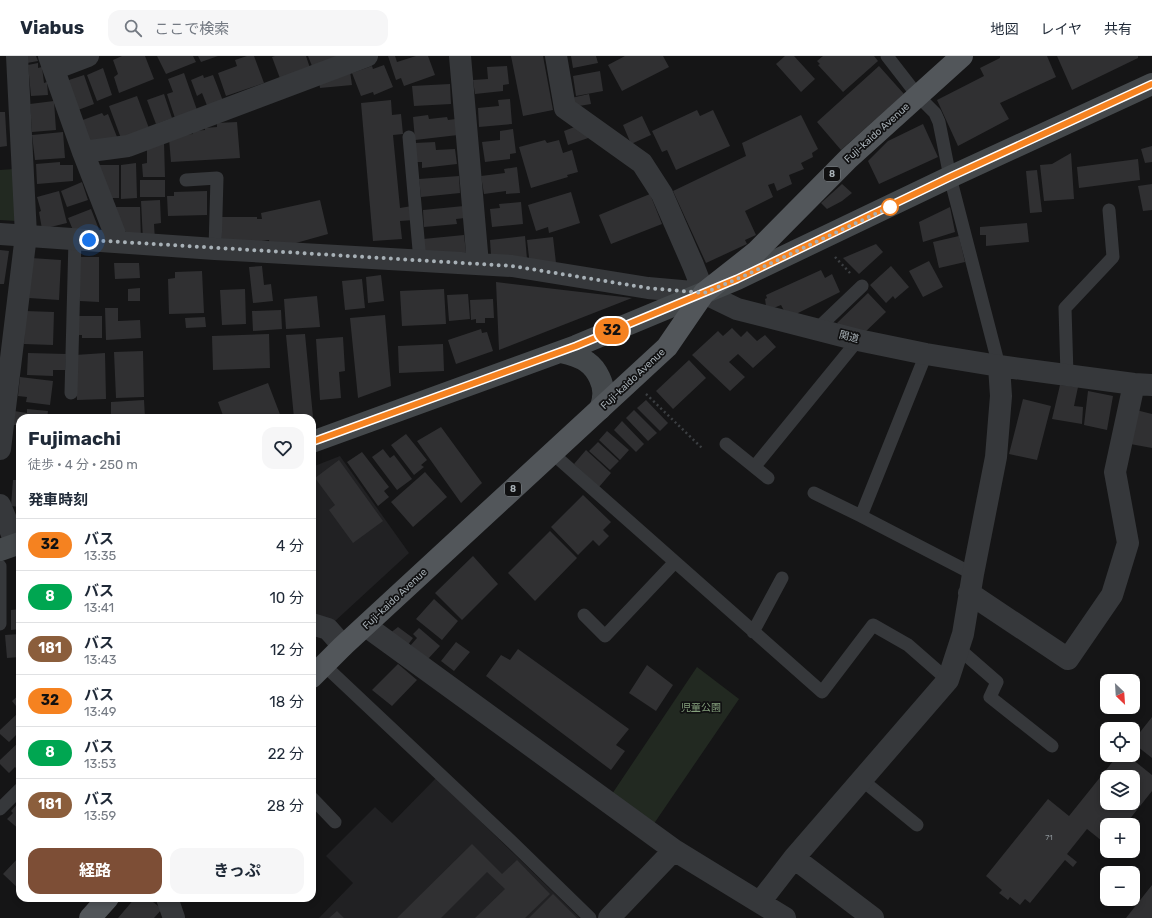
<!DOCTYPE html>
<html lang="ja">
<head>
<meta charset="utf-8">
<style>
	:root { --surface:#fff; --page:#f6f6f7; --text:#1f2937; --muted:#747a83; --line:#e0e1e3; --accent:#7d4e36 }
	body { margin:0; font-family:Rubik,"Noto Sans JP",sans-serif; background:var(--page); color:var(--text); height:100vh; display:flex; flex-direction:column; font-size:15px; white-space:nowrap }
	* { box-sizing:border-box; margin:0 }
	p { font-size:13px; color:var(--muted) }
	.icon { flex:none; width:22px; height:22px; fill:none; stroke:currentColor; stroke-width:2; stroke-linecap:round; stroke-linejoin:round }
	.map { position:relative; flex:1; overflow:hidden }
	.sheet { position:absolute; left:16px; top:358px; width:300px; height:488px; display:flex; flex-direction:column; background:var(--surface); border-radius:12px; box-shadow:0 2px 6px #0003 }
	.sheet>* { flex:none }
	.badge { padding:0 8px; border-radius:13px; font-size:14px; line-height:26px }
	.needle { width:26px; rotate:155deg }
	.fabs { position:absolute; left:1100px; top:618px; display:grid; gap:8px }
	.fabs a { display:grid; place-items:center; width:40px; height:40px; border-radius:8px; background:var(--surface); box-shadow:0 2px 6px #0003; font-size:20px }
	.you { position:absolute; width:20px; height:20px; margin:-10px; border:3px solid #fff; border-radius:50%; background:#1a73e8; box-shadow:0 0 0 6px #1a73e833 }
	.map>.badge { position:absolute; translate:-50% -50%; box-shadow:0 0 0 2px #fff }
	h2 { padding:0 12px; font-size:15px; line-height:36px }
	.round { display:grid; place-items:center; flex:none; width:42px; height:42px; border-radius:12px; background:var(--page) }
	.summary { display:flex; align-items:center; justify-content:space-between; height:68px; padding:0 12px }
	h1 { font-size:19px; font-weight:700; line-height:30px }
	.primary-button { display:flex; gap:8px; margin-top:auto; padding:8px 12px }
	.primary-button a { flex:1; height:46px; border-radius:12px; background:var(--accent); color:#fff; font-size:16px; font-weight:700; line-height:46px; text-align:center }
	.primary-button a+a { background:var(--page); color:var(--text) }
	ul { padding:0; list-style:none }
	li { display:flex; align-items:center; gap:12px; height:52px; padding:0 12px; border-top:1px solid var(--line) }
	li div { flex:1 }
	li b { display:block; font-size:15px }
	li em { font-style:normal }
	li .badge { min-width:44px; font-weight:700; text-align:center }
	header { display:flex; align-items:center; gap:24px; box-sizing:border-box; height:56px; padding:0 20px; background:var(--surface); border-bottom:1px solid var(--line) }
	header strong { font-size:19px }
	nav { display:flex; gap:22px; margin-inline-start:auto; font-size:14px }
	.search { width:280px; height:36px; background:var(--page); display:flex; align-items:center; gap:10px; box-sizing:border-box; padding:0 14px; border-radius:12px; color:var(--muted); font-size:15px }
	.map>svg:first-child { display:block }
	.built { fill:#212123 }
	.green { fill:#222921 }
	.building { fill:#303032; fill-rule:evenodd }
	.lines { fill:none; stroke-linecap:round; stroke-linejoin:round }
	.path { stroke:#3c3f42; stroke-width:2.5; stroke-dasharray:2 3; stroke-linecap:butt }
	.lane { stroke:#36383b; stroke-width:13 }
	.street { stroke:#36383b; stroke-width:22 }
	.secondary { stroke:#44484b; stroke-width:22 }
	.primary { stroke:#52565a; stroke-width:22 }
	.line-casing { stroke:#fff; stroke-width:9 }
	.line { stroke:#f58220; stroke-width:6 }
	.walk { stroke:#a7b0b6; stroke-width:4; stroke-dasharray:0 7.2 }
	.stop-dot { fill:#fff; stroke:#f58220; stroke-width:2 }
	.labels { text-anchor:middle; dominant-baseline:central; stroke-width:3.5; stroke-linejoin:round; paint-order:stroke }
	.number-label { font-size:8px; fill:#899095 }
	.shield { fill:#101011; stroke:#7a8084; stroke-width:1 }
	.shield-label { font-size:9px; font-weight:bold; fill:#a7b0b6 }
	.street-label { font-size:10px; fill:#a7b0b6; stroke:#101011 }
	.park-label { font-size:10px; fill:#86a17e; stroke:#101011 }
</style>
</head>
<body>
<header>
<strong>Viabus</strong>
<div class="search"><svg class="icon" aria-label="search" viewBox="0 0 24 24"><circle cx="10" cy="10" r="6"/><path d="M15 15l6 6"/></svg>ここで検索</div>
<nav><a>地図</a><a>レイヤ</a><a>共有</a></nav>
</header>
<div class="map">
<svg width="1152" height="862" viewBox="0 0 1152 862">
	<rect width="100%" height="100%" fill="#151516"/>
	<!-- built -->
	<path class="built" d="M340 400 409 497 334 566 312 559V411Z
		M436 722 580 862H319L353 827 326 800 375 751 392 767Z"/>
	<!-- green -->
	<path class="green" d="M14 113 16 165 0 164V114Z
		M697 611 739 643 651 772 610 741Z"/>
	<!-- building -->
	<path class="building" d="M26 0H36L38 5 27 7Z
		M122 0H145L154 23 119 37 114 21 118 18 113 4Z
		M157 0H193L196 6 166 18Z
		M198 0H218L201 6Z
		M247 0H254L264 27 226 40 218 17 237 10 235 4Z
		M275 0H306L311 15 281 25 272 1Z
		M308 0H344L314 15Z
		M388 0H395L397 6 416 0H428L435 19 404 30 401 22 396 24Z
		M511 0H543L553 54 523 60Z
		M571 0H596L598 7 573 12Z
		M625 0H663L669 11 622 35 608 9Z
		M785 0H794L815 23 801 36 776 8Z
		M823 0H874L878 5 843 36 818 9 820 8 817 5Z
		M1000 0H1047L1056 21 1000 47 1009 63 958 90 937 44 984 20 980 12 1000 2Z
		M1057 0H1138V2L1072 34Z
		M38 7V12L42 11 44 27 47 26 48 39 31 40 28 9Z
		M384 9 393 31 374 39 373 36 361 40 352 17 372 10 373 13Z
		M507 10 509 28 503 29V35L475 38 473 24 488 23 487 11Z
		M879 10 904 38 841 94 817 66Z
		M103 12 112 39 97 45 87 19Z
		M350 15 352 29 320 32 319 24Z
		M600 15 603 35 576 40 573 20Z
		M184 17 197 54 175 62 167 38 173 36 168 23Z
		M84 19 94 48 78 54 66 25Z
		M203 19 204 22 213 19 223 45 208 52 202 37 197 40 191 24Z
		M450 28 451 48 414 50 412 30Z
		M164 38 172 62 156 68 147 44Z
		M589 38 591 48 573 51 571 42Z
		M137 40 150 75 122 85 109 50Z
		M510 43 512 68 479 71 478 52 499 50 498 44Z
		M391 44 392 59 401 58 403 78 393 79 400 152 412 150 414 164 400 165 402 183 373 185 361 47Z
		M54 45 56 74 32 76 30 48Z
		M697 54 700 60 713 54 730 90 676 114 667 94 662 96 652 75Z
		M0 56H5L7 90 0 91Z
		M102 57 104 60 108 58 119 86 88 89 80 65Z
		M428 59 429 63 447 61 448 64 456 63 458 79 415 84 413 61Z
		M801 59 818 93 812 97 813 101 801 107 804 113 789 119 792 128 777 135 774 127 768 129 773 141 745 155 756 179 745 184 747 188 706 207 673 135 746 100 742 87Z
		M642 60 651 79 631 88 623 69Z
		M237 66 240 102 171 106 169 83 181 79 193 78V75L205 74V72L217 71V67Z
		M923 68 938 101 879 128 868 105 888 85Z
		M577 70 591 81 568 89 564 75Z
		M513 73 516 97 510 98V103L485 106 482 86 500 84V75Z
		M63 76 65 102 35 104 32 79Z
		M545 84 547 87 559 84 563 97 572 94 578 116 567 119 568 121 531 132 519 91Z
		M164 86 165 121H143L142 108 147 107V93Z
		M435 86 436 94 455 93 457 108 422 112V106H417L415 87Z
		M1152 90V106L1145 107 1141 93Z
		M1071 97 1074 143 1044 145 1040 109 1052 108Z
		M1138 103 1140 124 1079 132 1077 111Z
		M60 106V109H73V125L37 128 36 108Z
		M136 107 137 142 121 143V109Z
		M98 109H119V142H108Z
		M517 111 520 137 506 138V135L484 138 481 120 505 117 504 113Z
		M1037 114 1042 156 1030 157 1026 115Z
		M459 120 460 137 421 141 419 123Z
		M140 124H165V141H140Z
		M82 126 88 144 67 151 61 135Z
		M842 128 852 137 842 145 827 153 821 147Z
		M1152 128V154L1143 155 1138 130Z
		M59 135 67 167 42 173 39 156 41 155 37 141Z
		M207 135V159L168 160 167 140H174V136Z
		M571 136 580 167 549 177 548 171 536 175 528 149Z
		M650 138 662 168 611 188 599 159Z
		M160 144 161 167 154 168 155 185H143L141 145Z
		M320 144 328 178 271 194 269 184 222 190 221 161H257V163H262L261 157Z
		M521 146 523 168 492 171 490 153 500 152 499 148Z
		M464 150 465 162 456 163 457 168 424 171 423 154Z
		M116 151H140L141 184H126V175H121L118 171Z
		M950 151 955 176 923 186 919 166Z
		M91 153 100 176 75 179 68 162Z
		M1027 167 1029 186 986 190V179H980V171Z
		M464 179 466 196 426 200 423 183Z
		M525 180 527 203 491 199 490 184Z
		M959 180 965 206 939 212 933 186Z
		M553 181 556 207 530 210 527 184Z
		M876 188 883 196 859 218 843 202Z
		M0 194 9 195 4 228H0Z
		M80 201H99V246L80 245Z
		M31 202 61 204 59 244 29 242Z
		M929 205 943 231 923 241 909 215Z
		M114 207H139L140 222 115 223Z
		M262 210 264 229 271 228 273 245 253 247 249 211Z
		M891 210 909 231 895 243 893 240 886 247 870 229Z
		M821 214 825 222 832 218 840 236 788 262 781 249 771 253 766 250 765 243 767 242 766 239Z
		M202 215 204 257 169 258 168 223 175 222V216Z
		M381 219 384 245 368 247 366 221Z
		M362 223 365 252 345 254 342 225Z
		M496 226 632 242 499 294Z
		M140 232V245H128V233Z
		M245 233 246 268 222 269 220 234Z
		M444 233 446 268 402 270 400 235Z
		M868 237 886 256 862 279 844 274 837 267Z
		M468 238 470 263 449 265 447 239Z
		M317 240 320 271 286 273 284 243Z
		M493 243 494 262H485V267H476V263L471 264 470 244Z
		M105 252H118V265L140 264 141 282 106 284Z
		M281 254 282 273 253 275 252 255Z
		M25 255 54 256 53 289 24 288Z
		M385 259 391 330 358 342 350 262Z
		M77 260H102V282H82V279H77Z
		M205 261 206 271 186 272 185 262Z
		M732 272 741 281 747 275 757 285 765 279 776 291 753 312 738 298 729 306 745 321 730 335 692 299 718 275 723 280Z
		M481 273 482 277 487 276 493 295 456 308 448 284Z
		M269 278 270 312 213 314 212 280Z
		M305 278 313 361 294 362 286 279Z
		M343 281 345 315 339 316 341 342 320 344 316 283Z
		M443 288 444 315 399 317 398 290Z
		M143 295 144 341 116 342 114 296Z
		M28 297 66 298 65 314H53V320L27 319Z
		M105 297 106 343 77 344 75 299Z
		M689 304 706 322 673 353 656 335Z
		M20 321 53 325 50 349 26 346 27 341 18 340Z
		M268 327 281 361 278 362H224L218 346Z
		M1060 329 1078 331 1074 350 1083 351 1082 368 1052 363Z
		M1088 335 1113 340 1107 374 1084 369Z
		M1023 343 1051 350 1037 404 1009 398Z
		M144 344 145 362H111V346Z
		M646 344 668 367 660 375 637 352Z
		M27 353 48 355 47 362H20V369H12L14 355 27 357Z
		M1132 353 1152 358V392L1125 387Z
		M634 354 657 377 648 385 626 362Z
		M622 365 644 388 636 396 614 374Z
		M441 371 482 427 461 447 417 385Z
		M607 375 629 394 620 404 599 384Z
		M406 378 427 404 421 409 424 411 414 419 391 389Z
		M598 386 619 405 610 414 589 395Z
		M383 393 390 402 394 399 412 423 397 434 372 401Z
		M586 394 611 417 599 431 574 408Z
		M362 396 389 431 384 435 389 441 378 450 347 406Z
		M339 404 383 465 353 487 329 454 335 449 315 422Z
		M425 416 447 441 413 471 391 446Z
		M13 424H20V451L11 450Z
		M583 439 611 466 603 474 609 480 599 490 593 484 578 499 551 471Z
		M550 475 577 502 535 545 508 517Z
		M473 500 498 528 462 564 435 537Z
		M434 543 458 565 442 584 416 563Z
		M20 553V573L11 574V554Z
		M398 571 413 582 407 590 389 578Z
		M419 572 440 590 427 604 410 590 417 582 413 578Z
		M20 578V601L7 602 5 579Z
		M456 586 470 596 454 615 441 605Z
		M518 593 629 673 616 689 625 695 611 714 486 620 501 599 510 604Z
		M398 608 417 624 392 650 372 634Z
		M647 609 673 629 656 655 629 637Z
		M20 638V655L12 645Z
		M18 657 20 659V675L9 686 0 678V674Z
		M1152 661V702L1133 687V685Z
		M20 685V714L19 715 15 711 9 717 0 708V704Z
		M1118 699H1127L1152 719V735L1125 769H1107V789L1087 773 1067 798 1077 806 1073 811 1065 804 1030 847 1025 843 1020 849 1010 841 1008 844 999 837 1002 834 986 820 1048 743 1069 760ZM1107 721H1133V747H1107Z
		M20 745V774L7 763 13 757 11 755Z
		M472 788 502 818 517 804 550 838 525 862H475L505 833 487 816 441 862H397Z
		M20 800V834L3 818Z
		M1152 829V862H1126Z
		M553 838 577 862H529Z
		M135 842H148L162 853 154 862H118Z
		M337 855 344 862H329Z"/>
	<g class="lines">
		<!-- path -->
		<path class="path" d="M835 201 850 217
			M646 338 703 393"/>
		<!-- lane -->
		<path class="lane" d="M887 0 918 40 935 57 939 66 950 121 999 310
			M409 81 420 205
			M186 124 217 122 215 193
			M817 273 862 230
			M1067 319 1065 252 1113 201 1109 154
			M71 337 75 183
			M726 388 768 422
			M552 397 822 636 873 569 908 589 948 624
			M755 410 858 284
			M814 437 861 460 973 518
			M861 460 926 298
			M0 510V568
			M584 559 605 580 675 506
			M753 576 782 522
			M958 592 997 626 990 641 1052 690
			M324 609 513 787 590 862
			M862 724 917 769
			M312 742 335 766
			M0 753 20 733"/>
		<!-- street -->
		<path class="street" d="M49 0 83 96 118 186
			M460 0 478 208
			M556 0 565 52 642 107 662 138 693 209 704 237
			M54 13 88 0
			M83 96 128 90 367 0
			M0 178 215 193 512 210 648 232 704 237 737 253 858 284 926 298 999 310 1134 328 1152 329
			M0 393 26 179 17 0
			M0 449 16 488
			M969 537 1068 603 1112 539 1128 487 1115 416 1134 328
			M312 568 328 573 343 590
			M366 570 674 794 785 862
			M794 802 873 862
			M167 842 174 862
			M760 846 794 802 948 624 963 578 973 518 996 401 1001 340 999 310
			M609 862 674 794"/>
		<!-- secondary -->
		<path class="secondary" d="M561 296C570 298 579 300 587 306 597 313 605 329 603 341 603 345 601 350 600 353
			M312 386 576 290 737 223 950 121 1152 28
			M0 494 20 487"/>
		<!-- primary -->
		<path class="primary" d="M312 621 343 590 667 291 704 237 756 196 849 102 962 0
			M90 862 108 842"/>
	</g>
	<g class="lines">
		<!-- line casing -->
		<g class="line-casing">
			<path id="line" d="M312 386 576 290 737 223 950 121 1152 28"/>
		</g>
		<!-- line -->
		<use href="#line" class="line"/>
		<!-- walk -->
		<path class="walk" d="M89 184 512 210 648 232 704 237 744 220 890 151"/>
	</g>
	<!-- markers -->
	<circle class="stop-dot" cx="890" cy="151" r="8"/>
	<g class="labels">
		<!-- number labels -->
		<g class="number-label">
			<text x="1049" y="781">71</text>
		</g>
		<!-- shield labels -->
		<g class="shield">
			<rect x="824" y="111" width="16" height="14" rx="3"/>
			<rect x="505" y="426" width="16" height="14" rx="3"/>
		</g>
		<g class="shield-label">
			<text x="832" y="118">8</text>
			<text x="513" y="433">8</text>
		</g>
		<!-- street labels -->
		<g class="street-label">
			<text transform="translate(877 77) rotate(-42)">Fuji-kaido Avenue</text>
			<text transform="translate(849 281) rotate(14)">関道</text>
			<text transform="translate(633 323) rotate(-43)">Fuji-kaido Avenue</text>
			<text transform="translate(395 543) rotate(-43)">Fuji-kaido Avenue</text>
		</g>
		<!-- park labels -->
		<g class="park-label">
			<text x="701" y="652">児童公園</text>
		</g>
	</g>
</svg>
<div class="fabs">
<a><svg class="needle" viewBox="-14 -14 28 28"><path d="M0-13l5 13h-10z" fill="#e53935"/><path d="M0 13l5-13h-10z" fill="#747a83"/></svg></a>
<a><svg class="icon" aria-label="locate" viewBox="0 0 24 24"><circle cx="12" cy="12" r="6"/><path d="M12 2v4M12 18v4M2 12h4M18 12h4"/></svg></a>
<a><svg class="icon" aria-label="layers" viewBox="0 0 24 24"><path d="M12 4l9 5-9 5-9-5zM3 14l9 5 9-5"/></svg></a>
<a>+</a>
<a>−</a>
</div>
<div class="you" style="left:89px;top:184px"></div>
<b class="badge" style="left:612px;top:275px;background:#f58220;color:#111">32</b>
<section class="sheet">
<div class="summary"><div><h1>Fujimachi</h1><p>徒歩 · 4 分 · 250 m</p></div><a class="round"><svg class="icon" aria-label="heart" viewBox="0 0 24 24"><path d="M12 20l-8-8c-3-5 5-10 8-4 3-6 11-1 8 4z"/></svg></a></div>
<h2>発車時刻</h2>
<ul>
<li><span class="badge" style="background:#f58220;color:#111">32</span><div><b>バス</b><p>13:35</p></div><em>4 分</em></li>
<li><span class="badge" style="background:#00a651;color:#fff">8</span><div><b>バス</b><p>13:41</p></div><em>10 分</em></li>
<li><span class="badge" style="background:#8b5e3c;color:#fff">181</span><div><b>バス</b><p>13:43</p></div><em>12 分</em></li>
<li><span class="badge" style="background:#f58220;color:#111">32</span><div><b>バス</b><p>13:49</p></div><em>18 分</em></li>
<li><span class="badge" style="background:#00a651;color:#fff">8</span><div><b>バス</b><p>13:53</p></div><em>22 分</em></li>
<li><span class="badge" style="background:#8b5e3c;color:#fff">181</span><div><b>バス</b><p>13:59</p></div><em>28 分</em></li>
</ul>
<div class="primary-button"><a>経路</a><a>きっぷ</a></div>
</section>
</div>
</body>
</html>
